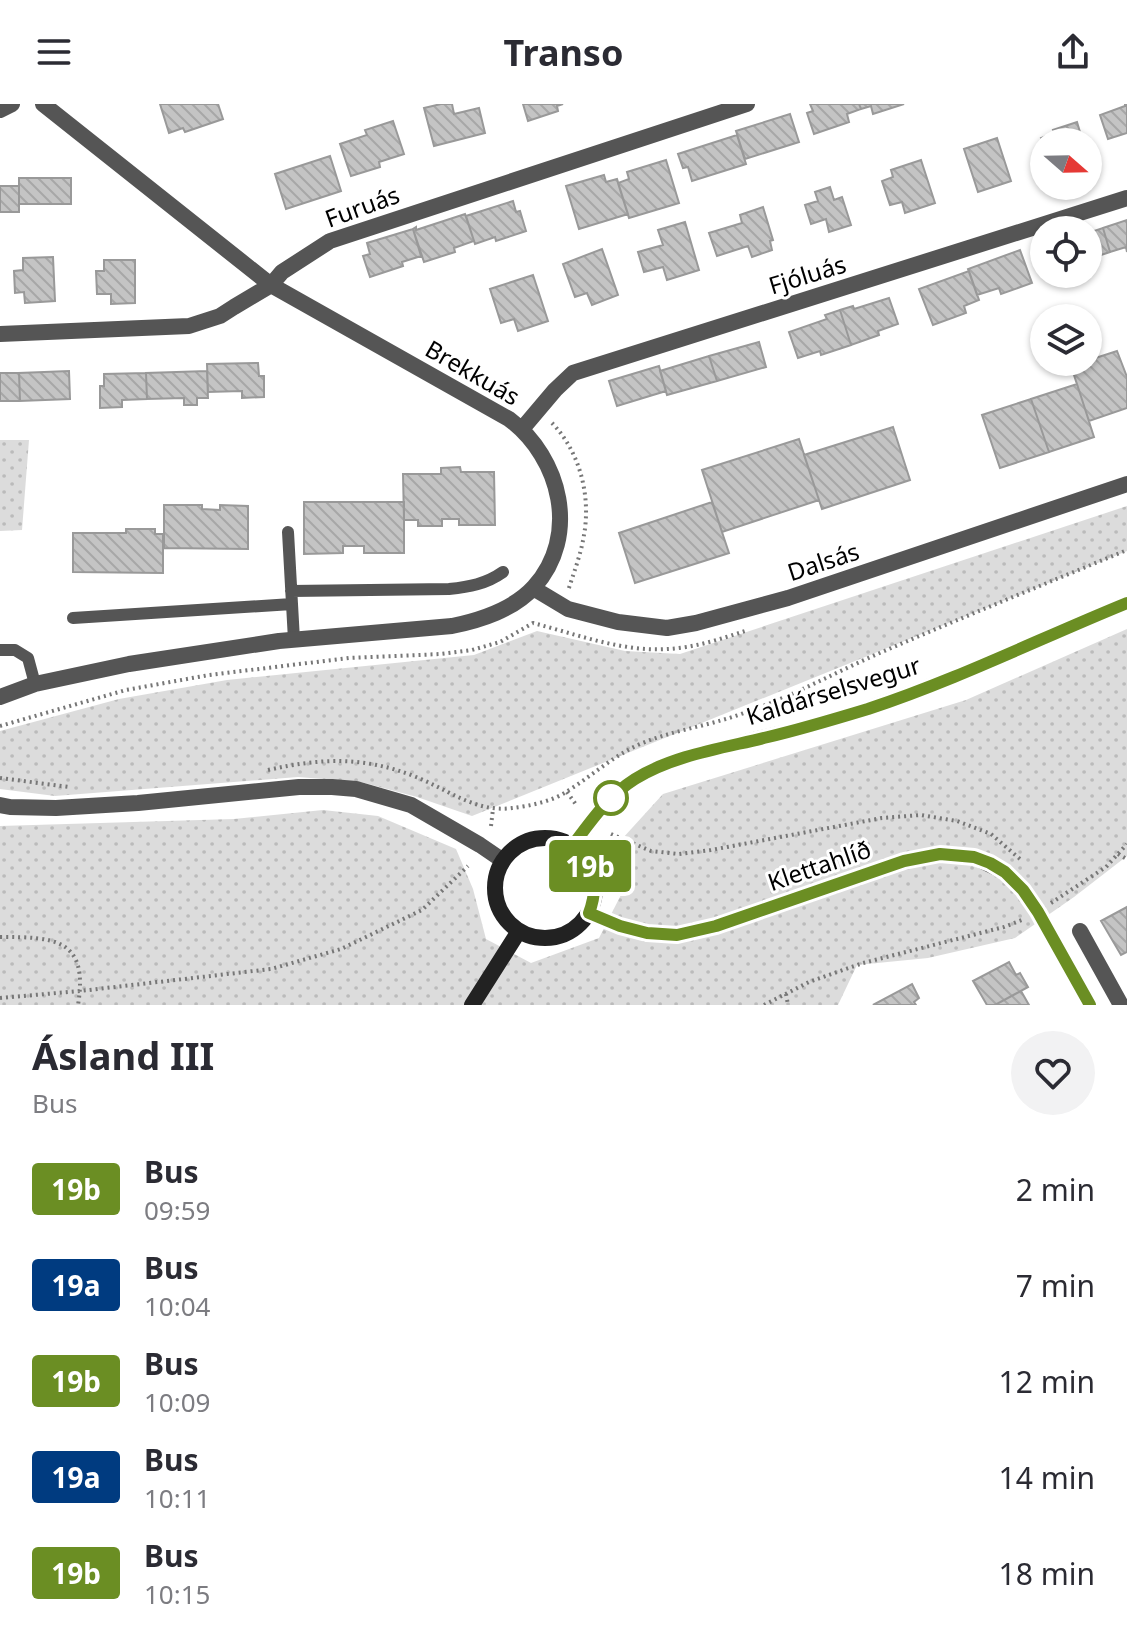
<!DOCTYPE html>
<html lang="en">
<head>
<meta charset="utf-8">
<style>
	:root { --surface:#fff; --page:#f2f2f3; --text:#2b2b33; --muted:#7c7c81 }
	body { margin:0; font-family:"Noto Sans",sans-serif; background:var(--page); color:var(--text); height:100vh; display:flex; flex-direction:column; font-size:30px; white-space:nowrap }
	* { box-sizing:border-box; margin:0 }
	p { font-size:26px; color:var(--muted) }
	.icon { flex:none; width:44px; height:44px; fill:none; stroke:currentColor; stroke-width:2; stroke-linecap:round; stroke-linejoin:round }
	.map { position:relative; height:901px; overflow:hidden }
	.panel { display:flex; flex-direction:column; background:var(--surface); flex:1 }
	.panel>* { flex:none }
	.badge { padding:0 16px; border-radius:6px; font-size:28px; line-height:52px }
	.needle { width:52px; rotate:110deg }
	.tools { position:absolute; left:1030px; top:24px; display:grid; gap:16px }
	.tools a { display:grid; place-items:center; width:72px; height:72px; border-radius:50%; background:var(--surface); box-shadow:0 2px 6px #0004; font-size:40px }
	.map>.badge { position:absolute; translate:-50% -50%; box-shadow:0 0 0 4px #fff }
	.round { display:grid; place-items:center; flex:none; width:84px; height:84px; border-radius:42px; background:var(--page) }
	.summary { display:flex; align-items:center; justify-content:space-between; height:136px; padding:0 32px }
	h1 { font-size:38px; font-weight:700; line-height:60px }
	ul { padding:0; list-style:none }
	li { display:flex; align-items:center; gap:24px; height:96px; padding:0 32px }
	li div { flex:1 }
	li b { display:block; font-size:30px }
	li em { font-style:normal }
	li .badge { min-width:88px; font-weight:700; text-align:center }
	header { display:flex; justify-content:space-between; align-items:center; height:104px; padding:0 32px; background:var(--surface); font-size:36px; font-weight:700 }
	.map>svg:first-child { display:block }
	.grass { fill:url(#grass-dots) }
	.building { fill:url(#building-back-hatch); stroke:#999; stroke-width:2 }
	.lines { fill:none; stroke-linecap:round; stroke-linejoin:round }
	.path { stroke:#777; stroke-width:4; stroke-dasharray:2 4; stroke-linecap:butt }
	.service { stroke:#555; stroke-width:12 }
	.minor { stroke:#555; stroke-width:16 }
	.secondary { stroke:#222; stroke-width:16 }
	.line-casing { stroke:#fff; stroke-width:18 }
	.line { stroke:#6b8e23; stroke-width:12 }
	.stop-dot { fill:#fff; stroke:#6b8e23; stroke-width:4 }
	.labels { text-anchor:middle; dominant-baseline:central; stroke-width:6; stroke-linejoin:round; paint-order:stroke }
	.street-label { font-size:24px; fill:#000; stroke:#fff }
</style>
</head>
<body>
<header><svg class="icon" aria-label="menu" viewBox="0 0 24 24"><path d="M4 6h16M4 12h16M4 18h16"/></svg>Transo<svg class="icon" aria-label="share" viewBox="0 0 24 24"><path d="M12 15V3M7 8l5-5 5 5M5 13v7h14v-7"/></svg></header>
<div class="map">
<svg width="1127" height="901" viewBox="0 0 1127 901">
	<defs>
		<pattern id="grass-dots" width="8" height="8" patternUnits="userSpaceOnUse" patternTransform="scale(2)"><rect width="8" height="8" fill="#dcdcdc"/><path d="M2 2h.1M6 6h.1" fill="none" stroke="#bbb" stroke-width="1.8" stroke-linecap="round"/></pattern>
		<pattern id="building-back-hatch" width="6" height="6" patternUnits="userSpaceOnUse" patternTransform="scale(2)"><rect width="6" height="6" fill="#c4c4c4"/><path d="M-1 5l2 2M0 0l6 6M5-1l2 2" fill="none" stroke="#a7a7a7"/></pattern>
	</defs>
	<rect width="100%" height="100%" fill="#fff"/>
	<!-- grass -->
	<path class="grass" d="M0 336H29L22 426 0 427Z
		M1127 402V447L472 712 417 693 361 678 298 673 55 692 0 685V627L119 595 227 576 474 551 537 527 625 547 680 550Z
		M1127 525V752L1074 793 1015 834 928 854 857 861 838 901H0V722L234 715 323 706 378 712 456 745 473 785 486 835 531 859 599 834 625 783 612 746 663 690 966 596Z"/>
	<!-- building -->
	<path class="building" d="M160 0H218L223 15 185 28 183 24 169 29Z
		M441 0H452L454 10 479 4 485 29 434 42 424 4Z
		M523 0H563L557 2 558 7 528 17Z
		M810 0H859L861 5 847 10 849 18 814 30 807 9 813 7Z
		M859 0H904L873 10 871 2 861 5Z
		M1125 0H1127V29L1108 35 1100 11 1125 2Z
		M790 10 799 38 745 55 736 27Z
		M393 17 404 50 379 58 380 63 351 72 340 40 367 31 365 26Z
		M1077 18 1083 38H1044V44L1041 34 1054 29 1053 26Z
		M737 31 746 60 692 77 688 63 683 64 678 50Z
		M997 34 1011 77 978 88 964 45Z
		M330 52 341 87 286 105 275 70Z
		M666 56 679 99 629 114 618 79 629 75 627 68Z
		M921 56 935 99 905 109 902 98 890 101 882 77 893 73 891 66Z
		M604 71 606 78 617 75 628 110 579 125 566 82Z
		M19 74H71V100H19Z
		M0 82H19V108H0Z
		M830 83 834 96 842 93 851 121 829 128 826 115 811 120 805 101 818 97 815 88Z
		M513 97 516 108 520 107 526 127 496 137 495 133 475 140 466 112Z
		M763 103 773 136 770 137 772 146 752 153 748 142 717 152 709 129 742 119 740 111Z
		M465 110 474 137 454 144 455 148 424 158 413 125 416 123V126Z
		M1127 116V148L1126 143 1110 148 1103 124Z
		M685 118 699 166 667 176 663 163 644 168 638 148 663 141 658 126Z
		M1103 124 1110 148 1092 154 1094 160 1088 162V129Z
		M413 125 421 152 402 158 403 162 370 173 363 152 370 150 367 139Z
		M602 145 618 191 592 201 587 189 575 193 563 160Z
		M1020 146 1032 179 1001 190 999 184 977 191 968 165Z
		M53 153 55 197 25 199 24 188 15 189 14 167 23 166V154Z
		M104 156H135V199L111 200V190H97L96 167H104Z
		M969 167 979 196 964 202 966 209 933 221 919 185Z
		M533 171 548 217 518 227 514 215 501 219 490 185Z
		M889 194 898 220 878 227 879 231 851 241 840 206 853 202 854 205Z
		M840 206 851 241 821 251 820 247 798 254 789 228 827 215 825 211Z
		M759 238 766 263 717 277 709 252Z
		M1117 247 1127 273V304L1089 317 1071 262Z
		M709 252 717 277 667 291 660 267Z
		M258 259 259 272H264V293L242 294V287L208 288 207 260Z
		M659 262 666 287 617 302 609 277Z
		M69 267 70 295 20 297 19 269Z
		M207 267 208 294H197V301H184V294L147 295 146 269Z
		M0 269H19L20 297H0Z
		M146 269 147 295 122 296V303L100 304V282H104V270Z
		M1077 280 1094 333 1049 348 1031 295Z
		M1031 295 1049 348 1000 364 982 311Z
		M893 323 910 376 822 405 804 351Z
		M799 335 819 396 722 428 702 366Z
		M460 363 461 368H494L495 421H459V415H442V422H418V416H404L403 370H441V364Z
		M304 398H404V449H364V442H343V449L304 450Z
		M712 398 729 449 635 479 619 429Z
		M164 401H202V405L220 406V401L248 402V445L164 444Z
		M126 425H155V430H163V469L73 468V429H126Z
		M1127 803V848L1121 851 1101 817Z
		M1009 858 1016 871 1020 869 1028 883 995 901H987L973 877Z
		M912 880 919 894 914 898 916 901H873Z
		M1021 887 1029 901H995Z"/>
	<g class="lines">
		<!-- path -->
		<path class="path" d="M552 319C580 348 591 392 584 431 581 450 574 468 568 487
			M0 622 126 586 209 571 349 554 441 550 472 546 500 538 533 519C576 530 622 548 667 545 693 544 721 535 745 527
			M268 666C321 654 364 652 416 673 447 685 476 709 512 704 530 702 554 697 569 686 593 671 613 652 640 640 673 626 709 622 744 609 791 593 836 568 882 548 963 513 1045 480 1127 446
			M0 674 69 683
			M567 688 577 702
			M491 722 493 705
			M611 730 651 747 679 750 711 746 882 714 921 711 957 717 991 730 1020 755
			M1118 750 1127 755
			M1051 799 1106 763 1127 740
			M0 833C54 833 89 834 78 901
			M786 890 788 901
			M0 894 80 887 271 865 341 845 422 806 468 762
			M764 901 809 878 863 859 1004 823 1022 816"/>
		<!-- service -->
		<path class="service" d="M288 428 294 536
			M291 487 449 485C469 483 486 480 503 468
			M73 514 292 500
			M0 546H15L28 554 35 580"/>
		<!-- minor -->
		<path class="minor" d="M0 6 12 0
			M0 230 189 222 220 212 234 203 271 181 282 168 330 137 747 0
			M522 325 555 286 573 269 1127 94
			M533 484 568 505 618 518 667 524 696 519 788 494 1127 380
			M0 593 35 580 129 560 279 537 452 522C481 516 513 506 534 483 580 432 561 354 509 315L271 181 43 0
			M0 701 10 703 56 704 138 699 299 683H332L356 685 411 701 480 741 502 756
			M589 809 620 822 647 829 677 831 716 822 904 757 940 750 974 753 1005 768 1023 786 1038 808 1090 901
			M1080 827 1121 901"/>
		<!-- secondary -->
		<path class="secondary" d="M495 784a50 50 0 1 1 100 0a50 50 0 1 1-100 0Z
			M573 741C592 717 608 692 635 675 672 652 720 645 762 634 798 626 833 616 867 605 956 576 1041 534 1127 499
			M472 901 519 827"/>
	</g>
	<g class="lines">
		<!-- line casing -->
		<g class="line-casing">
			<path id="line" d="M1090 901 1038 808 1023 786 1005 768 990 759 974 753 940 750 904 757 716 822 677 831 647 829 620 822 589 809C599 782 595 760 573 741 591 717 608 692 635 675 674 651 724 644 768 633 802 625 835 615 868 605 956 576 1041 534 1127 499"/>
		</g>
		<!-- line -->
		<use href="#line" class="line"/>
	</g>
	<!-- markers -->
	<circle class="stop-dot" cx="611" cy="694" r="16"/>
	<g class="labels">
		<!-- street labels -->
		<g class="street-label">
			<text transform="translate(362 102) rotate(-20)">Furuás</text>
			<text transform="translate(807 170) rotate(-17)">Fjóluás</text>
			<text transform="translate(473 268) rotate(30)">Brekkuás</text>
			<text transform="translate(823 457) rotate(-18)">Dalsás</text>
			<text transform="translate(833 586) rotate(-17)">Kaldárselsvegur</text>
			<text transform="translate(819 761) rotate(-19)">Klettahlíð</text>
		</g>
	</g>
</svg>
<div class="tools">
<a><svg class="needle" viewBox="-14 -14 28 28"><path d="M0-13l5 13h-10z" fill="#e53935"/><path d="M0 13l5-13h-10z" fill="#7c7c81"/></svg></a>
<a><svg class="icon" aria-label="locate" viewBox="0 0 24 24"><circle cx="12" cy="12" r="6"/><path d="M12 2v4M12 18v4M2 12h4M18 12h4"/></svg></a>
<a><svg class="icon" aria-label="layers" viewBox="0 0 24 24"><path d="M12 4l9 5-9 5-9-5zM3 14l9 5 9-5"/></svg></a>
</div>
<b class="badge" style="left:590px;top:762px;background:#6b8e23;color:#fff">19b</b>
</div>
<section class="panel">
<div class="summary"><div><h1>Ásland III</h1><p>Bus</p></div><a class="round"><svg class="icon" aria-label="heart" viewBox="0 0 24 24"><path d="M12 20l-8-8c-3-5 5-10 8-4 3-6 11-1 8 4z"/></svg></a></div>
<ul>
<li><span class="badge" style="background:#6b8e23;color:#fff">19b</span><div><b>Bus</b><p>09:59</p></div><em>2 min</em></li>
<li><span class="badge" style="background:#003b80;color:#fff">19a</span><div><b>Bus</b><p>10:04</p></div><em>7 min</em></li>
<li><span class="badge" style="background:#6b8e23;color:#fff">19b</span><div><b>Bus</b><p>10:09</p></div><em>12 min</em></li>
<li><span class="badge" style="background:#003b80;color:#fff">19a</span><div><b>Bus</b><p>10:11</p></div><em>14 min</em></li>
<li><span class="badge" style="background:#6b8e23;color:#fff">19b</span><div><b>Bus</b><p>10:15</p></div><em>18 min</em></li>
</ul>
</section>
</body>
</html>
